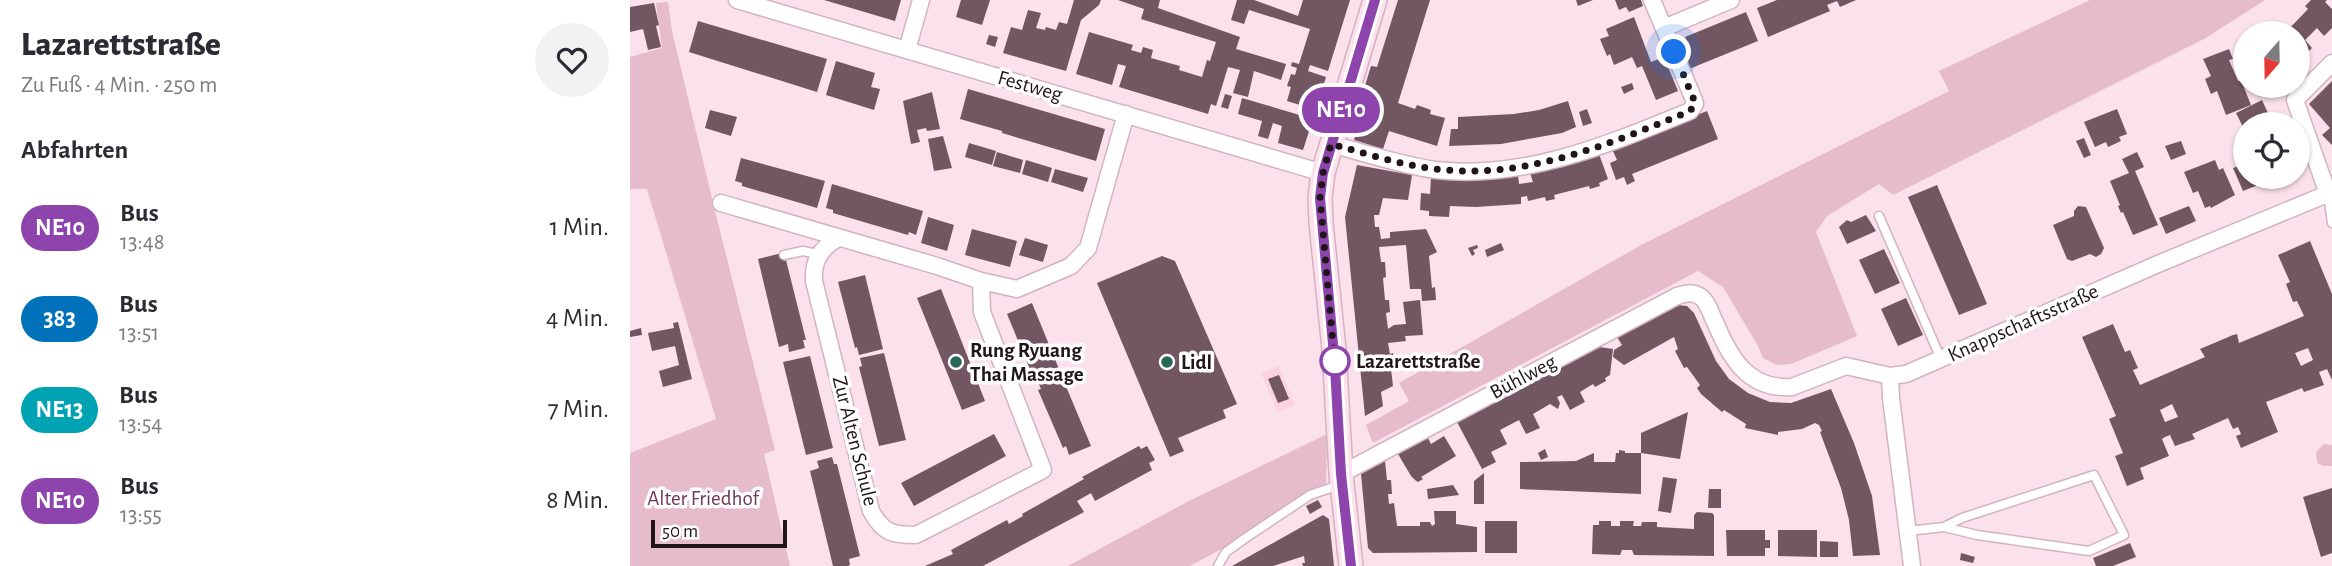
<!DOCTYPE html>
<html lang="de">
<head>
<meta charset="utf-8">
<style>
	:root { --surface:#fff; --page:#f2f2f3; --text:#2b2b33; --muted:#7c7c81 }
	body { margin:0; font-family:"Alegreya Sans",sans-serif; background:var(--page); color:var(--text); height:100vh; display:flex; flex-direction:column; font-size:26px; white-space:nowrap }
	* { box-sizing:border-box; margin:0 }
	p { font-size:23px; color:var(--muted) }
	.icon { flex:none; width:38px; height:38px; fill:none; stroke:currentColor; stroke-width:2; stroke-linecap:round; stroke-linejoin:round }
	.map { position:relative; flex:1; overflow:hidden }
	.drawer { display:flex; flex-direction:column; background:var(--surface); width:630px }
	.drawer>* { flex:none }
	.badge { padding:0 14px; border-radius:23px; font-size:24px; line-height:46px }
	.needle { width:46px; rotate:200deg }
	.tools { position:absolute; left:1603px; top:21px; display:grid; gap:14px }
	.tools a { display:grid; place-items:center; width:77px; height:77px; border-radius:50%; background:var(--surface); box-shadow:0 2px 5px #0004; font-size:35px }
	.scale { position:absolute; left:21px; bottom:18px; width:136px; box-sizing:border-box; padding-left:7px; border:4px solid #201519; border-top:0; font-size:19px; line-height:24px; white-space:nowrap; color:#201519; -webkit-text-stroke:5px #fff; paint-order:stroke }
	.you { position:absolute; width:35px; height:35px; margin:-18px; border:5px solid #fff; border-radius:50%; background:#1a73e8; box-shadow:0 0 0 10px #1a73e833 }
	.map>.badge { position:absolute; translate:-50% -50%; box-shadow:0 0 0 4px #fff }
	h2 { padding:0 21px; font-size:26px; line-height:63px }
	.round { display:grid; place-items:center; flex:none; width:74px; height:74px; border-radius:37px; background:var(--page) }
	.headline { display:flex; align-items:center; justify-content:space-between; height:119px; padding:0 21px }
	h1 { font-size:33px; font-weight:800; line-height:52px }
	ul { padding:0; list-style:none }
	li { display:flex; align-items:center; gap:21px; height:91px; padding:0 21px }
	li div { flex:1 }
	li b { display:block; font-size:26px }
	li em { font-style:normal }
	li .badge { min-width:77px; font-weight:700; text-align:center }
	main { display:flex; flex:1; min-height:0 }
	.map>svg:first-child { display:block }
	.built { fill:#fbd3e3 }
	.green { fill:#e6bbcc }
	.building { fill:#725662; fill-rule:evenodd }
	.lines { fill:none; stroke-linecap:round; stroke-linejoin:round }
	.service-casing { stroke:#d2b3bf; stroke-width:11 }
	.minor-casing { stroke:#d2b3bf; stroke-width:19 }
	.secondary-casing { stroke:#d2b3bf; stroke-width:26 }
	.service { stroke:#fff; stroke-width:8 }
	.minor { stroke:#fff; stroke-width:16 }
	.secondary { stroke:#fde2ee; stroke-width:23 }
	.line-casing { stroke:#fff; stroke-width:16 }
	.line { stroke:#8e44ad; stroke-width:10 }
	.walk { stroke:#201519; stroke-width:7; stroke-dasharray:0 12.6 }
	.stop-dot { fill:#fff; stroke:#8e44ad; stroke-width:3.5 }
	.poi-dot { fill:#266756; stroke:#fff; stroke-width:2.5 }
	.labels { text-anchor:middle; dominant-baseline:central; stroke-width:7; stroke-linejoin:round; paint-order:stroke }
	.street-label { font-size:21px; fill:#201519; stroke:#fff }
	.poi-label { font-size:21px; font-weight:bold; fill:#201519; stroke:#fff; text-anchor:start }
	.stop-label { font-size:21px; font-weight:bold; fill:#201519; stroke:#fff; text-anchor:start }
	.park-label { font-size:21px; fill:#723753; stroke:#fff }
</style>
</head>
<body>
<main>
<section class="drawer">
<div class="headline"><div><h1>Lazarettstraße</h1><p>Zu Fuß · 4 Min. · 250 m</p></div><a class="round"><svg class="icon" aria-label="heart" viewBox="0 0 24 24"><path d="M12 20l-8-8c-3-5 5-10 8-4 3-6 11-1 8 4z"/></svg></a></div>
<h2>Abfahrten</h2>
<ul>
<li><span class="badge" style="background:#8e44ad;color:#fff">NE10</span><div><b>Bus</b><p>13:48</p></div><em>1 Min.</em></li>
<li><span class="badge" style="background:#0072bc;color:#fff">383</span><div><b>Bus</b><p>13:51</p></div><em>4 Min.</em></li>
<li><span class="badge" style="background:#00a3b4;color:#fff">NE13</span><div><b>Bus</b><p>13:54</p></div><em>7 Min.</em></li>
<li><span class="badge" style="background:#8e44ad;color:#fff">NE10</span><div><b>Bus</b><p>13:55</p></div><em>8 Min.</em></li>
</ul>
</section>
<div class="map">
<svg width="1702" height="566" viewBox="0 0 1702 566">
	<rect width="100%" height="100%" fill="#fbe1eb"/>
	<!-- built -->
	<path class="built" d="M649 366 665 405 647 412 631 373Z"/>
	<!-- green -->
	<path class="green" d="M1460 0H1635L1574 39 1263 195 1249 184 1197 216 1186 232 1227 336 1161 364 1147 365 1133 358 1128 346 1093 287 1068 271 743 443 736 425 779 401 769 383 1013 244 1319 91 1309 71Z
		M38 2 42 31 85 211 145 450 134 454 160 566H0V453L86 419 17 189H0V57L32 48 26 3Z
		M697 434 696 492 560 566H438L557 502Z
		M1694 444 1702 445V466H1694L1687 463 1686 452Z"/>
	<!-- building -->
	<path class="building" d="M194 0H271L265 21Z
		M331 0H360L352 25 326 17Z
		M444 0H471L469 5 451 20 436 71 373 53 381 27 392 30 398 10 411 13 406 28 415 30 416 27 426 30 429 22 437 24Z
		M488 0H530L528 8 610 37 606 49 656 64 651 80 624 71 618 97 603 93 610 70 598 67 586 106 581 104 578 114 489 87 496 66 488 64 482 85 446 74 459 32 503 45 501 50 511 53 513 47 523 50 521 58 550 66 549 70 572 77 577 60 580 61 586 42 511 19 514 9Z
		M607 0H624L668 16 673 0H720L698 71 680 65 678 71 696 77 686 110 657 101 661 87 657 86 661 74 665 75 667 68 661 66 662 62 669 64 680 29 619 10 614 24 601 20Z
		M768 0H800L768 103 785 109 787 105 801 110 800 114 815 118 807 146 759 131 753 149 724 140 740 91 734 89 741 66 747 67Z
		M946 0H963L948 6Z
		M985 0H1011L1013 6 999 12 996 7 989 10Z
		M1147 0H1226L1210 7 1207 1 1197 5 1200 11 1138 37 1127 8Z
		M1681 0H1697L1695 2 1702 9V28L1694 36 1687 28 1675 40 1682 48 1673 57 1671 54 1668 58V33H1648L1653 28 1656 32 1678 9 1675 6Z
		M24 3 29 25 26 26 31 47 18 50 13 29 0 32V7Z
		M1116 12 1128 41 1059 69 1053 55 1061 51 1055 37Z
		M1004 17 1021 62 1034 57 1048 91 1026 100 1012 66 1007 68 1002 57 984 65 980 54 977 56 970 39 979 36 976 29Z
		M68 21 197 59 187 92 59 52Z
		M359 35 368 37 365 47 356 44Z
		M1599 49 1603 59 1599 60 1608 81 1611 80 1621 105 1596 115 1587 91 1581 94 1575 79 1581 76 1573 59Z
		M206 61 245 73 241 87 250 89 244 110 196 95Z
		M1668 66 1675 82 1668 86Z
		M1702 81V145L1692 135 1700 128 1679 104Z
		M1002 83 1004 89 994 94 991 87Z
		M338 89 475 129 466 161 372 133V131L330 119Z
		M302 92 310 129 297 131 296 128 287 130 290 142 281 144 273 101Z
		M595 94 602 96 598 109 591 107Z
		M612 98 683 119 673 150 648 143 652 126 643 123 638 139 628 136 632 121 608 114Z
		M1632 100 1643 124H1615V131L1606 113Z
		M938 101 946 127 932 133 871 144 819 146 821 129H828V117L884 114 909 110Z
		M957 109 962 123 953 126 949 112Z
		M1487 109 1497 134 1489 137 1491 141 1478 147 1476 142 1465 147 1454 122Z
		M80 110 107 117 101 136 75 128Z
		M1077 111 1088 139 1002 174 1005 181 997 185 994 177 986 180 980 163 987 160 982 149Z
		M313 136 322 168 304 171 298 139Z
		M1454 138 1461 155 1454 158 1446 141Z
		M1551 141 1556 154 1541 160 1535 146Z
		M339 143 366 151 362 165 335 157Z
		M367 152 393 160 390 173 363 166Z
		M1507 152 1514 167 1505 171 1528 225 1503 235 1493 212 1491 213 1488 206 1490 205 1480 181 1499 173 1492 159Z
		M969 154 978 179 969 183 970 186 960 189 959 186 924 195 925 199 916 201 915 197 898 201 897 196 891 197V204L846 207 820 206 819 217 799 216V211L790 210 791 193 800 194 801 177 870 178 888 175 889 184 903 182 900 173 935 165Z
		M111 158 195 181 187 208 112 186V183L105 181Z
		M396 160 422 168 418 182 392 174Z
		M1585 160 1589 170 1593 168 1605 195 1581 208 1580 206 1575 208 1568 191 1563 193 1554 172Z
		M1615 164V177H1625L1628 185 1613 191 1603 168Z
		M727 165 782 175 778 200 753 198 749 215H744L745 227H749L751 239 760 238V232L796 229 807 252 799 256 802 288 805 287 806 300 792 301 791 289H780L776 245 749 247 751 262H755L756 277 753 278 755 300H759L760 312 756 313 758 329 764 325 776 324 773 302 790 300 793 335 775 336 776 341 758 343 760 354 763 353 764 369H761L763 386 751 392 753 406 735 416 715 217Z
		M425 169 458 178 453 192 421 182Z
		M202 184 293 211 286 235 279 232 278 235 203 213V210L196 208Z
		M1307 185 1357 304 1329 315 1278 197Z
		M1448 206 1456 207 1474 248 1471 254 1466 257 1460 254 1442 261 1437 259 1423 225 1444 216V211Z
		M1559 206 1566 221 1536 234 1529 218Z
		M1236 215 1246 231 1217 244 1209 227 1217 220 1221 222Z
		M298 217 324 225 317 251 291 243Z
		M342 229 387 241 380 267 335 255Z
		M395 238 418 245 413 262 389 255Z
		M1680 241 1702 294V380L1697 369 1689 372 1694 385 1674 392 1672 388 1636 402 1648 432 1611 448 1606 436 1611 434 1608 427 1603 429 1598 418 1562 434 1565 439 1545 446 1540 435 1535 437 1532 439 1539 456 1510 468 1514 479 1497 486 1485 456 1493 453 1479 419 1486 416 1452 337 1483 324 1495 352 1500 350 1508 368 1503 370 1510 385 1575 357 1570 349 1603 335 1607 334 1609 343 1674 316 1667 301 1663 302 1656 284 1660 282 1648 255ZM1678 348 1683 360 1671 366 1665 353ZM1542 404 1548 417 1535 422 1530 410Z
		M871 243 874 250 857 257 855 250Z
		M847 245 848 248 843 250 845 254 842 256 838 248Z
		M1254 249 1270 283 1245 294 1229 260Z
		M152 253 154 261 156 260 176 340H173L175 348 159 352 158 344 149 347 128 259Z
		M532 256 545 261 607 404 593 410 596 418 548 438 554 451 540 457 467 283Z
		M235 275 253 349 229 355 227 347 225 348 208 282Z
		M311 289 355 401 332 410 287 298Z
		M1276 298 1293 335 1268 346 1251 309Z
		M402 303 429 369 406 379 403 371 401 372 377 314Z
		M1047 305 1057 306 1064 313 1086 361 1099 379 1118 393 1140 402 1161 403 1201 389 1224 443 1242 496 1250 555 1223 556 1219 520 1211 488 1190 432 1192 431 1189 425 1185 423 1172 429 1148 432V435L1115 428 1116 424 1094 410 1092 412 1071 394 1067 388 1070 385 1057 367 1054 368 1045 351 1048 349 1044 337 994 365 983 357 984 350 992 345 987 337Z
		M48 322 62 379 33 387 29 371 49 365 45 346 22 351 18 333 44 328 43 323Z
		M11 328 12 335 0 337V331Z
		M969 347 983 349 980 375 975 378 976 381 965 387 963 384 950 392 955 402 940 410 932 395 927 397 930 403 928 409 920 404 903 414 910 428 896 434 889 420 870 430 877 444 861 452 866 462 852 469 827 422Z
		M254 353 276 440 249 446 229 367 232 366 230 358Z
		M180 356 203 448 176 455 153 362Z
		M430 372 461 446 439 455 436 446 433 448 408 390 411 389 408 382Z
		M649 375 659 399 648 403 638 379Z
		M1058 412 1050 459 1011 453V433Z
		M364 434 376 456 284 506 271 483Z
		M814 436 826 456 791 477 793 479 788 482 785 480 781 476 768 454 798 438 801 444Z
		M509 446 511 449 517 446 525 460 519 463 522 470 465 501 461 493 447 501 454 512 353 566H295L323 554 321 550 377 520 379 524 393 516 392 514 454 479 452 477Z
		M915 449 918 457 911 460 908 453Z
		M989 450 995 451V453H1011V494L890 489V462L946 461 964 453V462H985L986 453H989Z
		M202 457 204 464H207L230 556 219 559 220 565 218 566H203L180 471 189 468 187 461Z
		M755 461 757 480H761L762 494H758L759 504 764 503 767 526H790V522H800L802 526 805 524 804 511H826V524L847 527V552L743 553 738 548 731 474Z
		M854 473V504H844V481Z
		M1033 477 1047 479 1041 513 1028 511Z
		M823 485 829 495 798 499 797 489Z
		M1702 488V553L1691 557 1673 497Z
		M1079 489H1091V508H1078Z
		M688 500 692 507 680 514 676 506Z
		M1067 512 1082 513 1084 515V556L1004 555 1002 550H992L990 555 962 554 963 525H969V521H981V526H990V521H1004L1003 526H1011L1012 522H1027V527L1064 529V515Z
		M693 515 699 519 704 566H673L672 563H675L674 556 643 566H602Z
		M855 521H887V553H855Z
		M1096 530H1135V540H1140V548H1135V556H1097Z
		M1148 530H1187V557L1148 556Z
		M1190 541 1208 542V557H1190Z
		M1500 543 1506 557 1483 566H1466L1463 558Z
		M1331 553 1345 557 1343 563 1330 560Z"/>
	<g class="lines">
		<!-- service casing -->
		<g class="service-casing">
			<path id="service" d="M1698 194 1702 223
				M1249 216 1311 359
				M154 255 173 251 188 254
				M1278 531 1314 527 1332 518 1464 475 1494 535 1459 551 1347 535 1314 527
				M588 566 596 552 617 537 680 495 709 485"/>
		</g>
		<!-- minor casing -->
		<g class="minor-casing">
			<path id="minor" d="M107 0 693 173
				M1034 28 1101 0
				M277 50 291 0
				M701 144C735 153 770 165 806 170 895 180 979 144 1060 111L1065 104 1064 100 1022 0
				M1698 194 1665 100 1702 63
				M91 203 307 266 351 281 387 289 441 266 458 248 496 114
				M208 238C190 249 183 260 184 281L241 511C253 533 262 535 286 535L413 470 352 312 351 281
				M711 474 1047 296C1057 293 1064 291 1072 298 1079 304 1081 315 1085 322 1100 358 1118 390 1162 387L1216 366 1260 376
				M1282 566 1261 398 1260 376 1276 374 1528 264 1702 192"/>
		</g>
		<!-- secondary casing -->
		<g class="secondary-casing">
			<path id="secondary" d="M721 566 711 474 704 349 691 223 690 198 693 173 745 0"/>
		</g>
		<!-- service -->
		<use href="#service" class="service"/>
		<!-- minor -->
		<use href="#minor" class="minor"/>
		<!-- secondary -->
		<use href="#secondary" class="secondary"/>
	</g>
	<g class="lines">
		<!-- line casing -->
		<g class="line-casing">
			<path id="line" d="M721 566 711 474 705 367 690 198 693 173 745 0"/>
		</g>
		<!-- line -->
		<use href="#line" class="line"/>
		<!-- walk -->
		<path class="walk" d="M705 361V367L690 198 693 173 701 144C735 153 770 165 806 169 896 180 979 144 1060 111L1065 104 1064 100 1044 52"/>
	</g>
	<!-- markers -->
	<circle class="stop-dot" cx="705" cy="361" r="14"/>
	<g class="poi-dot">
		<circle cx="326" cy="362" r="7"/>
		<circle cx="537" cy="362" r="7"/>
	</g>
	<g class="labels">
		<!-- street labels -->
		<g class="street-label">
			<text transform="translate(400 86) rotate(16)">Festweg</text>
			<text transform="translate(1393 323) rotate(-24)">Knappschaftsstraße</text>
			<text transform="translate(893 377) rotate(-28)">Bühlweg</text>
			<text transform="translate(225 441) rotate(76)">Zur Alten Schule</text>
		</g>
		<!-- poi labels -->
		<g class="poi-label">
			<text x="340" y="350">Rung Ryuang<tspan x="340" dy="24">Thai Massage</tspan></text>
			<text x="551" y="362">Lidl</text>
		</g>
		<!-- stop labels -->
		<g class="stop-label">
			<text x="726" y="361">Lazarettstraße</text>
		</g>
		<!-- park labels -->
		<g class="park-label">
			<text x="73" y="498">Alter Friedhof</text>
		</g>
	</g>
</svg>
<div class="tools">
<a><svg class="needle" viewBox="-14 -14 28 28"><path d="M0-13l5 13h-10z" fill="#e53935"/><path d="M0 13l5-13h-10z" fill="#7c7c81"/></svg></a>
<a><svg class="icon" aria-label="locate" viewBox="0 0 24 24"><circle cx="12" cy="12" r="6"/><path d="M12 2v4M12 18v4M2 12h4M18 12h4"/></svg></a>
</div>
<div class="scale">50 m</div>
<div class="you" style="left:1044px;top:52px"></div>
<b class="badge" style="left:711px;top:110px;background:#8e44ad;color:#fff">NE10</b>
</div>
</main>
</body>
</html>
